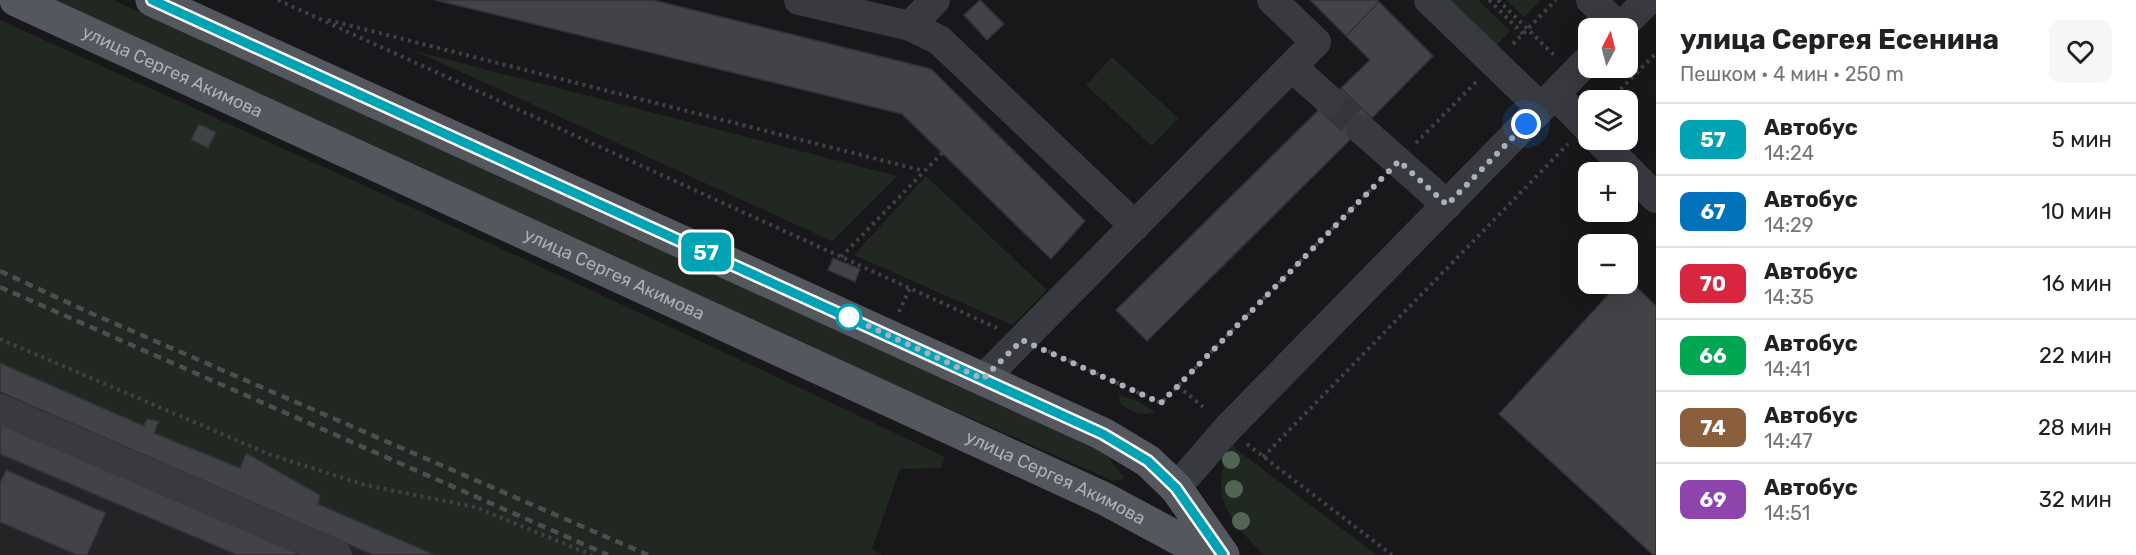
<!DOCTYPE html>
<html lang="ru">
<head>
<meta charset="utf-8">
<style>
	:root { --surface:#fff; --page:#f6f6f6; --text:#202124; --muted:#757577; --line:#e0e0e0 }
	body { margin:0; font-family:Rubik,sans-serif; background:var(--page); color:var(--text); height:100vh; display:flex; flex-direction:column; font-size:22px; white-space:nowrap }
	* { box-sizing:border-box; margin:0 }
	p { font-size:20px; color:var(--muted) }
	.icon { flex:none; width:33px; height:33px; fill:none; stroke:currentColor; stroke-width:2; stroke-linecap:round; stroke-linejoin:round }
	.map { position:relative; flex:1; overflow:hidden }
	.side { display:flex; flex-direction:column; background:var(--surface); width:480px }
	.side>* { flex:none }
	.badge { padding:0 12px; border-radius:9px; font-size:21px; line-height:39px }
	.needle { width:39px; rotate:7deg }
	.tools { position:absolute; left:1578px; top:18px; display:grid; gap:12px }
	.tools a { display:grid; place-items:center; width:60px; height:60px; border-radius:12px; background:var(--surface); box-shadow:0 6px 24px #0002; font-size:30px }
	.you { position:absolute; width:30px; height:30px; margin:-15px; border:4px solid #fff; border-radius:50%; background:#1a73e8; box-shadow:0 0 0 9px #1a73e833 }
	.map>.badge { position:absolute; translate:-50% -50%; box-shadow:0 0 0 3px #fff }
	.round { display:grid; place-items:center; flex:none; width:63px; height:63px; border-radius:12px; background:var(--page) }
	.summary { display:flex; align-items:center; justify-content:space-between; height:102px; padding:0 24px }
	h1 { font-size:28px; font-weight:700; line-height:45px }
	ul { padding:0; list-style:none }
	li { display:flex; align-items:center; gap:18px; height:72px; padding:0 24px; border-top:2px solid var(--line) }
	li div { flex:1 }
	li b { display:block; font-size:22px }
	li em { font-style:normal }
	li .badge { min-width:66px; font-weight:700; text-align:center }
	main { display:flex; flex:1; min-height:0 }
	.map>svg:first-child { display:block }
	.built { fill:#242427 }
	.green { fill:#202821 }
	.building { fill:#424347; stroke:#323236; stroke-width:1.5 }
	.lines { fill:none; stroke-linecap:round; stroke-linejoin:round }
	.minor-tunnel { stroke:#35363a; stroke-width:30; stroke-dasharray:30 15; stroke-linecap:butt }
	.path { stroke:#3f4146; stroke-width:4; stroke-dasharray:3 4.5; stroke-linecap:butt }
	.minor { stroke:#393a3f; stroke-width:30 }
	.major { stroke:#55575e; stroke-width:33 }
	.rail { stroke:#4c4e54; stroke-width:4.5; stroke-dasharray:8 6; stroke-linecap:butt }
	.tree { fill:#526554 }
	.line-casing { stroke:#fff; stroke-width:14 }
	.line { stroke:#00a3b4; stroke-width:9 }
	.walk { stroke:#aaafb9; stroke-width:6; stroke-dasharray:0 10.8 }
	.stop-dot { fill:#fff; stroke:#00a3b4; stroke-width:3 }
	.labels { text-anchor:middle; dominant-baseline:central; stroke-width:5; stroke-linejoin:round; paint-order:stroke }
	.street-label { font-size:18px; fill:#aaafb9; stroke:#131315 }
</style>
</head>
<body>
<main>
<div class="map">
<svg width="1656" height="555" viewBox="0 0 1656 555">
	<rect width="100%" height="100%" fill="#18181a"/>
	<!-- built -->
	<path class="built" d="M0 363 144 426 147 419 159 421 240 468 246 453 435 555H0Z"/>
	<!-- green -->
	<path class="green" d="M53 0H113L334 98 1102 449 1125 479 1113 481 816 350Z
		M1441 0H1478L1510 31 1492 50Z
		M1506 0H1541L1524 17Z
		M0 20C316 163 632 307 945 457L941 468 900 469 872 549 882 555H435L318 504 320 494 246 453 240 468 154 433 158 421 147 419 144 426 0 363Z
		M415 51 897 176 832 241Z
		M1112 57 1178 118 1152 146 1086 85Z
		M926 176 1047 290 1012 325 854 255Z
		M1119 395 1138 401 1155 412C1141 417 1131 412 1120 403Z
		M1232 446 1377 555H1264C1242 533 1215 507 1222 473 1224 464 1229 454 1232 446Z"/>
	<!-- building -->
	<path class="building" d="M435 0H653L931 69 1085 221 1051 259 902 114Z
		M980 0 1004 24 987 40 964 15Z
		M1310 0H1377L1379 2 1346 36Z
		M1379 2 1433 56 1372 118 1341 88 1370 60 1346 36Z
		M1341 88 1372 118 1147 341 1116 310Z
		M199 124 216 132 208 148 191 140Z
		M833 258 860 269 855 282 828 270Z
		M1628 279 1656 306V555H1653L1499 414 1618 284H1628Z
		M0 363 144 426 147 419 159 421 154 433 240 468 246 453 320 495 318 504 435 555H373L0 392Z
		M0 422 297 551 295 555H237L0 454Z
		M6 470 106 513 87 555H77L0 522V483Z"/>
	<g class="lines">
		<!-- minor-tunnel -->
		<path class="minor-tunnel" d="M1329 100 1361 129"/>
		<!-- path -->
		<path class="path" d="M278 0 997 328
			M1489 0 1523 34
			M1498 0 1554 55
			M328 20 924 171
			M1513 44 1556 0
			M1610 100 1656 53
			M1416 143 1476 82
			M841 257 942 153
			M899 312 910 288
			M0 339 271 455 365 485 475 507 592 555
			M1048 351 1161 403 1379 181
			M1178 386 1203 407
			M1247 444 1392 555
			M1263 457 1568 144"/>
		<!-- minor -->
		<path class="minor" d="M799 0 910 26
			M935 0 910 26 939 40 1135 226
			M1429 0 1541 108
			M1591 0 1620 28 1648 0
			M1292 67 1329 100
			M1555 94 1588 128
			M1361 129 1447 205
			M1599 140 1656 198
			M983 379 1316 42 1272 0
			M0 409 337 555
			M1176 488 1228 428 1588 60"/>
		<!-- major -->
		<g class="major">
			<path id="s1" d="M16 0 1105 499 1209 555"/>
			<path d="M152 0 1103 434 1148 461 1176 488 1223 555"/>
		</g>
		<!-- rail -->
		<path class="rail" d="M0 271 86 311 648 555
			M0 287 608 555"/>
	</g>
	<!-- trees -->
	<g class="tree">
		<circle cx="1231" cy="460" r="9"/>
		<circle cx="1234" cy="489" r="9"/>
		<circle cx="1241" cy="521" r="9"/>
	</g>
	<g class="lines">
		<!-- line casing -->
		<g class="line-casing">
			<path id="line" d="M152 0 1103 434 1148 461 1176 488 1223 555"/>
		</g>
		<!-- line -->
		<use href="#line" class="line"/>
		<!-- walk -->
		<path class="walk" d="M849 317 983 379 1022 340 1161 403 1399 161 1447 205 1526 124"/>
	</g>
	<!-- markers -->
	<circle class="stop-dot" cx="849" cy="317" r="12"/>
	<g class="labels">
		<!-- street labels -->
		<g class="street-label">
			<text stroke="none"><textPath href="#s1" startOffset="172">улица Сергея Акимова</textPath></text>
			<text stroke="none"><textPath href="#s1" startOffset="658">улица Сергея Акимова</textPath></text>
			<text stroke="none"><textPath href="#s1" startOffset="1144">улица Сергея Акимова</textPath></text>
		</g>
	</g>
</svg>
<div class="tools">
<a><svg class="needle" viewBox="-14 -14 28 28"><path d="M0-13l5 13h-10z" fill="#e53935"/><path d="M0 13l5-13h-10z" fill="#757577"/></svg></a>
<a><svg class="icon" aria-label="layers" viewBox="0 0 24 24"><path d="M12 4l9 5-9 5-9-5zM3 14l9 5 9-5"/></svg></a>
<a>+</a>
<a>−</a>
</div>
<div class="you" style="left:1526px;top:124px"></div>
<b class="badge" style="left:706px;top:252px;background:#00a3b4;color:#fff">57</b>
</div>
<section class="side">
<div class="summary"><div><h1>улица Сергея Есенина</h1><p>Пешком · 4 мин · 250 m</p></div><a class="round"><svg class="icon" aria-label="heart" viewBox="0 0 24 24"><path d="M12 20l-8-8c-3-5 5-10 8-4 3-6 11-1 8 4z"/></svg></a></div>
<ul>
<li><span class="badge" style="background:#00a3b4;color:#fff">57</span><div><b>Автобус</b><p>14:24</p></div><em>5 мин</em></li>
<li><span class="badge" style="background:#0072bc;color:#fff">67</span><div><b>Автобус</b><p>14:29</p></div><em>10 мин</em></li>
<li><span class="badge" style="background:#d7263d;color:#fff">70</span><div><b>Автобус</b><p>14:35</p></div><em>16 мин</em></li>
<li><span class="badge" style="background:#00a651;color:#fff">66</span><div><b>Автобус</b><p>14:41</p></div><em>22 мин</em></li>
<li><span class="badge" style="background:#8b5e3c;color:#fff">74</span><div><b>Автобус</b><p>14:47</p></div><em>28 мин</em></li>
<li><span class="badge" style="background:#8e44ad;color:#fff">69</span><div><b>Автобус</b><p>14:51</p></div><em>32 мин</em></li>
</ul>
</section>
</main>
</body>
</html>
